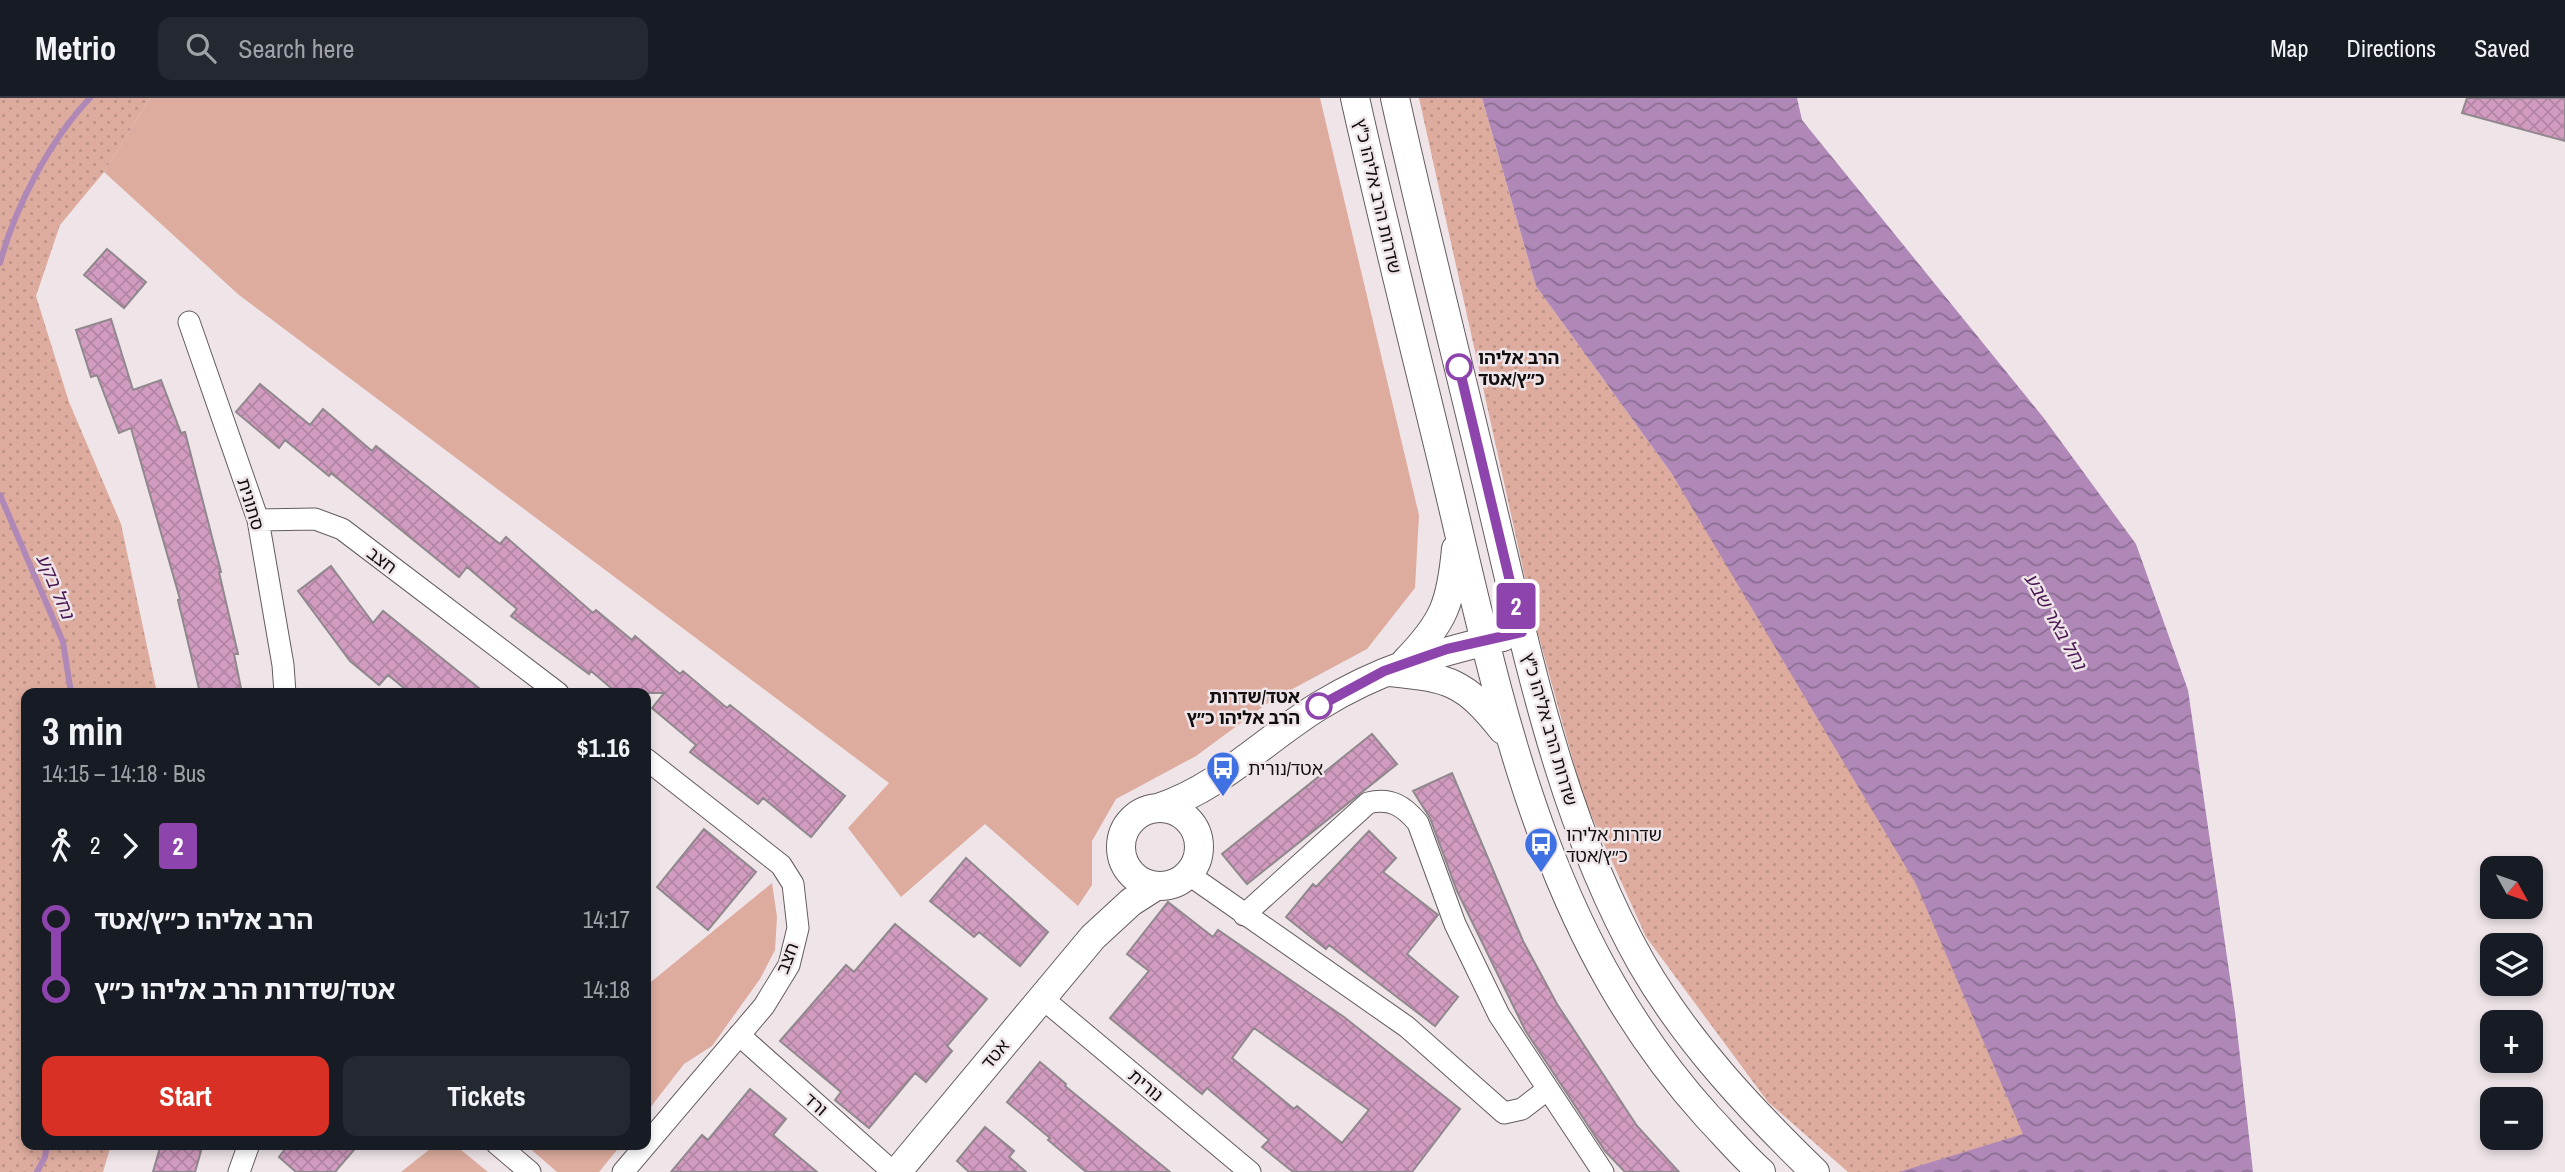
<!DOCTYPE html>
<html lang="en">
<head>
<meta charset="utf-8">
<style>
	:root { --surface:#171b24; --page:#242831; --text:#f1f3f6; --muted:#9ea1a6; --line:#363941; --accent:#d93025 }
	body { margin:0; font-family:"Archivo Narrow","Noto Sans Hebrew",sans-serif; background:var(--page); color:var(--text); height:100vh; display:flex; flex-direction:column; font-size:26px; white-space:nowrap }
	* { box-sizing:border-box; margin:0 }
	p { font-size:23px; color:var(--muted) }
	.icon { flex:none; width:38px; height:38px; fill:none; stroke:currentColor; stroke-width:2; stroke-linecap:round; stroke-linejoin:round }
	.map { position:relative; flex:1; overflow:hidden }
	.side { position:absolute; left:21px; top:590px; width:630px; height:462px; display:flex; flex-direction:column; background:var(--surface); border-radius:14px; box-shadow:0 4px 10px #0003 }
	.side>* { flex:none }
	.badge { padding:0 14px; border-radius:5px; font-size:24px; line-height:46px }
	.needle { width:46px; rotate:130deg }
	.controls { position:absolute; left:2480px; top:758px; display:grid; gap:14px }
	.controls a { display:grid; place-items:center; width:63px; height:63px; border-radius:14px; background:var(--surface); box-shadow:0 4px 10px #0003; font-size:35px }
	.map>.badge { position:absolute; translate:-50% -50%; box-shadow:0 0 0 4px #fff }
	.legs { display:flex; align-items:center; gap:10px; height:77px; padding:0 21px; font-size:23px }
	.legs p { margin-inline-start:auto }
	.summary { display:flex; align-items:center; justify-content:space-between; height:119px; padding:0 21px }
	h1 { font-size:38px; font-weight:700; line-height:52px }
	.action { display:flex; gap:14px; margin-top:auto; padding:14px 21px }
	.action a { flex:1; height:80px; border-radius:14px; background:var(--accent); color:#fff; font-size:28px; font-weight:700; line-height:80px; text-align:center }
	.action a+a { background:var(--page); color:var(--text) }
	ul { padding:0 21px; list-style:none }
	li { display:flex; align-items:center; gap:24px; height:70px; font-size:26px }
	li i { display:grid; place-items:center; width:10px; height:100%; margin:0 9px; background:currentColor }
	li i::after { content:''; width:18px; height:18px; margin:-9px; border:5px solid; border-radius:50%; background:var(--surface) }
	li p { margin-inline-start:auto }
	li:first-child i { background:linear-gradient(#0000 50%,currentColor 0) }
	li:last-child i { background:linear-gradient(currentColor 50%,#0000 0) }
	header { display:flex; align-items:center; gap:42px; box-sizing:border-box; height:98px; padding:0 35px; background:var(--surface); border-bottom:2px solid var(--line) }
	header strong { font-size:33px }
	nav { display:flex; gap:38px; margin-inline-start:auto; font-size:24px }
	.search { width:490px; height:63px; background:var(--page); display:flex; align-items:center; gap:18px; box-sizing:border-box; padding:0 24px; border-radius:14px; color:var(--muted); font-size:26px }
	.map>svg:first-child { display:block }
	.grass { fill:url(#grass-dots) }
	.park { fill:#ddac9f }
	.water { fill:url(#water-waves) }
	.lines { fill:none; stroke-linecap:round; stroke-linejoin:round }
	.stream { stroke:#af88b7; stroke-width:6 }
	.building { fill:url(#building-cross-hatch); stroke:#90888d; stroke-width:2; fill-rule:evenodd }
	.street-casing { stroke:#645c5e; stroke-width:23 }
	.secondary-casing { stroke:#645c5e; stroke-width:30 }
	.street { stroke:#fff; stroke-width:21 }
	.secondary { stroke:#fff; stroke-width:28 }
	.line-1-casing { stroke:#fff; stroke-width:16 }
	.line-1 { stroke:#8e44ad; stroke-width:10 }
	.stop-1-dot { fill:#fff; stroke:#8e44ad; stroke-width:3.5 }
	.labels { text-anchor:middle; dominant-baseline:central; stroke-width:5; stroke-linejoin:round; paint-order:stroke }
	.street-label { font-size:18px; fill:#110e0f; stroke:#efe5e8 }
	.stop-label { font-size:18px; font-weight:bold; fill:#110e0f; stroke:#efe5e8; text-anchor:start }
	.poi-label { font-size:18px; fill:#110e0f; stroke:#efe5e8; text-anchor:start }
	.water-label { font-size:19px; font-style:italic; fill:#491853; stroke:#efe5e8 }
</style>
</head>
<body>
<header>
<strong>Metrio</strong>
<div class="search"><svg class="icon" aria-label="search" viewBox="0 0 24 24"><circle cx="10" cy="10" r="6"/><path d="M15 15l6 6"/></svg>Search here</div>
<nav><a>Map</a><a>Directions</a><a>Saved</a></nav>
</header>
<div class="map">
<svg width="2565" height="1074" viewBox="0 0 2565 1074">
	<defs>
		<pattern id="grass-dots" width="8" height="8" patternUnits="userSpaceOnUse" patternTransform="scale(1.75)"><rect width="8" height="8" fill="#ddac9f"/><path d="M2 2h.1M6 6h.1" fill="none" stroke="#bd9388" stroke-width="1.8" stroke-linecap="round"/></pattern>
		<pattern id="water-waves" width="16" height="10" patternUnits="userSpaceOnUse" patternTransform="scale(1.75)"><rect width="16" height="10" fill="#af88b7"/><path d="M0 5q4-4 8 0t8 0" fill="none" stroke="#8d6e93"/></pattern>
		<pattern id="building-cross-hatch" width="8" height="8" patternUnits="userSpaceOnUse" patternTransform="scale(1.75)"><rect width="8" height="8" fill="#d29cc1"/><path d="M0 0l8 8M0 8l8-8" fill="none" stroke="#b385a5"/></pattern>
	</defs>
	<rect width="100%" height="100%" fill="#efe5e8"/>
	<!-- grass -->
	<path class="grass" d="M0 0H150L104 74 60 127 36 198 69 304 121 426 157 595H26V1046L111 1047 103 1074H0Z
		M1419 0H1482L1536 188 1672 376 2109 1074H1848L1768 1004 1646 839 1583 699 1535 525Z"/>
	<!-- park -->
	<path class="park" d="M150 0H1320L1419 417 1415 490 1367 551 1272 602 1196 658 1116 701 1092 743V787L1078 808 985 726 901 799 848 730 889 685 239 197 104 74Z
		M772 785 777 819 775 852 760 881 712 948 684 966 646 1015V888Z
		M435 1047H455L488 1074H401Z
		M526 1047H621L599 1074H557Z"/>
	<!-- water -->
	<path class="water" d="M1482 0H1797L1802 22 2043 319 2136 446 2188 592 2235 914 2253 1074H1899L2023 1036 1916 786 1672 376 1536 188Z"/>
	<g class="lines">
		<!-- stream -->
		<path class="stream" d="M0 165C15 109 50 42 90 0
			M0 397 63 544 71 595
			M37 1074 45 1059 47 1046"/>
	</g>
	<!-- building -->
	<path class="building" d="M2467 0H2565V43L2462 15Z
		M107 151 146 184 124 210 84 177Z
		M111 221 133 292 161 282 181 335 185 334 221 474H219L238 556H234L242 595H200L178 502 180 501 131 330 119 335 97 277 91 279 76 232Z
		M260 286 310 327 323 311 372 353 376 348 500 446 506 439 593 515 596 512 632 542 635 538 680 576 683 573 727 610 730 607 845 698 811 739 763 700 758 706 690 654 696 647 652 610 664 595H617L591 573 589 576 511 518 517 511 467 469 459 479 331 375 329 378 285 342 279 350 236 314Z
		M331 468 373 525 383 513 485 595H410L388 577 379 587 350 563 298 493Z
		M1372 636 1397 666 1247 786 1222 756Z
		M1452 675 1523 843 1557 906 1637 1028 1679 1074H1625L1605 1053 1525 932 1457 793 1430 720 1413 693Z
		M704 731 756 774 708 832 657 789Z
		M1369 733 1396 760 1383 774 1438 817 1407 856 1458 899 1435 928 1329 847 1326 851 1286 819 1313 786 1316 789Z
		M966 760 1048 834 1020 868 979 834 974 839 930 803Z
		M1168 804 1213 839 1218 832 1344 919 1460 1011 1412 1074H1293L1262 1049 1269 1042 1207 990 1202 996 1110 920 1149 873 1127 856ZM1254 930 1369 1012 1342 1045 1297 1008 1294 1011 1232 960Z
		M895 826 987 901 947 948 952 953 926 984 915 975 869 1030 835 1002 841 994 780 943 846 867 854 874Z
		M1040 964 1066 986 1065 988 1170 1074H1086L1048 1042 1050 1040 1007 1004Z
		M750 991 786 1021 773 1037 817 1074H671L702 1037 708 1042Z
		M985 1029 1014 1053 1009 1059 1026 1074H969L957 1063Z
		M161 1046H203L195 1074H153Z
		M289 1046H359L335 1074H296L279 1059Z"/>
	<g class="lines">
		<!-- street casing -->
		<g class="street-casing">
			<path id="street" d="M189 224 258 422 283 567 285 595
				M258 422 315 421 342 431 558 595
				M1188 776 1407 929 1504 1015 1522 1011 1548 991
				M1244 817 1368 705C1390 699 1404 708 1418 725L1455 826 1499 917 1603 1074
				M1042 900 1250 1074
				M739 937 893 1074
				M497 1046 530 1074
				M239 1074 249 1046
				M623 1074 764 908 789 867 798 830 793 786 781 767 646 661"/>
		</g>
		<!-- secondary casing -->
		<g class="secondary-casing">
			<path id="secondary" d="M1355 0C1384 130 1417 259 1448 388 1502 616 1545 839 1708 1019 1726 1038 1742 1057 1761 1074
				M1395 0C1425 136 1460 272 1492 408 1529 563 1562 725 1642 866 1687 944 1751 1012 1815 1074
				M1406 563C1444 524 1451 505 1456 451
				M1390 574C1450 580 1465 584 1503 632
				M1158 710C1221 689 1264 642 1319 608 1381 570 1433 556 1503 539
				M1121 749a39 39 0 1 1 78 0a39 39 0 1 1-78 0Z
				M897 1074 1093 839 1131 804 1156 788"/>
		</g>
		<!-- street -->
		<use href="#street" class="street"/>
		<!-- secondary -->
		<use href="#secondary" class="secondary"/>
	</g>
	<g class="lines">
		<!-- line-1 casing -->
		<g class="line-1-casing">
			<path id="line-1" d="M1319 608 1384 573 1447 551 1522 534 1459 269"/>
		</g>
		<!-- line-1 -->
		<use href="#line-1" class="line-1"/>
	</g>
	<!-- icons -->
	<defs>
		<g id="bus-pin" transform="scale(1.75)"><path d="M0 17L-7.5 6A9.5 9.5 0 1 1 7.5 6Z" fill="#4071e2" stroke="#efe5e8"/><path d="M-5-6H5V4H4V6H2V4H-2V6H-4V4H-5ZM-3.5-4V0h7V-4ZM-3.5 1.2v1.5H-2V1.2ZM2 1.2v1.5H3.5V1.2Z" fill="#fff"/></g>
	</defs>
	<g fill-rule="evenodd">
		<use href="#bus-pin" x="1223" y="670"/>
		<use href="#bus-pin" x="1541" y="746"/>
	</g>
	<!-- markers -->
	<g class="stop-1-dot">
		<circle cx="1459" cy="269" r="12"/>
		<circle cx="1319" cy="608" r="12"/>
	</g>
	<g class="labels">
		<!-- street labels -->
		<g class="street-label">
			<text transform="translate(1378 98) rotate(77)">שדרות הרב אליהו כ"ץ</text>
			<text transform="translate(251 406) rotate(73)">סתונית</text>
			<text transform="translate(382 462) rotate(37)">חצב</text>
			<text transform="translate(1550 631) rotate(74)">שדרות הרב אליהו כ"ץ</text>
			<text transform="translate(787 860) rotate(-69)">חצב</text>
			<text transform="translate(995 956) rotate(-50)">אטד</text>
			<text transform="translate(1146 987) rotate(40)">נורית</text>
			<text transform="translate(816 1006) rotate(42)">ורד</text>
		</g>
		<!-- stop labels -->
		<g class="stop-label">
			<text x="1478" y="259">הרב אליהו<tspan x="1478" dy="21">כ״ץ/אטד</tspan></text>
			<text x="1300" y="598" text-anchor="end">אטד/שדרות<tspan x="1300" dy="21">הרב אליהו כ״ץ</tspan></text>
		</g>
		<!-- poi labels -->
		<g class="poi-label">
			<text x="1248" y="670">אטד/נורית</text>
			<text x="1566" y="736">שדרות אליהו<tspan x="1566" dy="21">כ״ץ/אטד</tspan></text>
		</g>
		<!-- water labels -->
		<g class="water-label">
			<text transform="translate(56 488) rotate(67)">נחל בקע</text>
			<text transform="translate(2056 523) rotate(61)">נחל באר שבע</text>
		</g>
	</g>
</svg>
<div class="controls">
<a><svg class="needle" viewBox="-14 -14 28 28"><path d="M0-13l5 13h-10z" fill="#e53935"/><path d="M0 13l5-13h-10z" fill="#9ea1a6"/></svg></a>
<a><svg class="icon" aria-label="layers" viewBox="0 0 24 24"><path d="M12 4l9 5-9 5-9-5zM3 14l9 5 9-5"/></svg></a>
<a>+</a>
<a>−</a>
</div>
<b class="badge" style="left:1516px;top:508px;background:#8e44ad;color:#fff">2</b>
<section class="side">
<div class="summary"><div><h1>3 min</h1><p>14:15 – 14:18 · Bus</p></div><b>$1.16</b></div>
<div class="legs"><svg class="icon" aria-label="walk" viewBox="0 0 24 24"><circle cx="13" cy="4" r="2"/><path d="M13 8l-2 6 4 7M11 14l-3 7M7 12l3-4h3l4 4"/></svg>2<svg class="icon" aria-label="forward" viewBox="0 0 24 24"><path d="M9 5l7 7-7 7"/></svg><b class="badge" style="background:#8e44ad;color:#fff">2</b></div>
<ul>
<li><i style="color:#8e44ad"></i><b>הרב אליהו כ״ץ/אטד</b><p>14:17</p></li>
<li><i style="color:#8e44ad"></i><b>אטד/שדרות הרב אליהו כ״ץ</b><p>14:18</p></li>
</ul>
<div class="action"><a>Start</a><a>Tickets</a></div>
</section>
</div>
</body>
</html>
